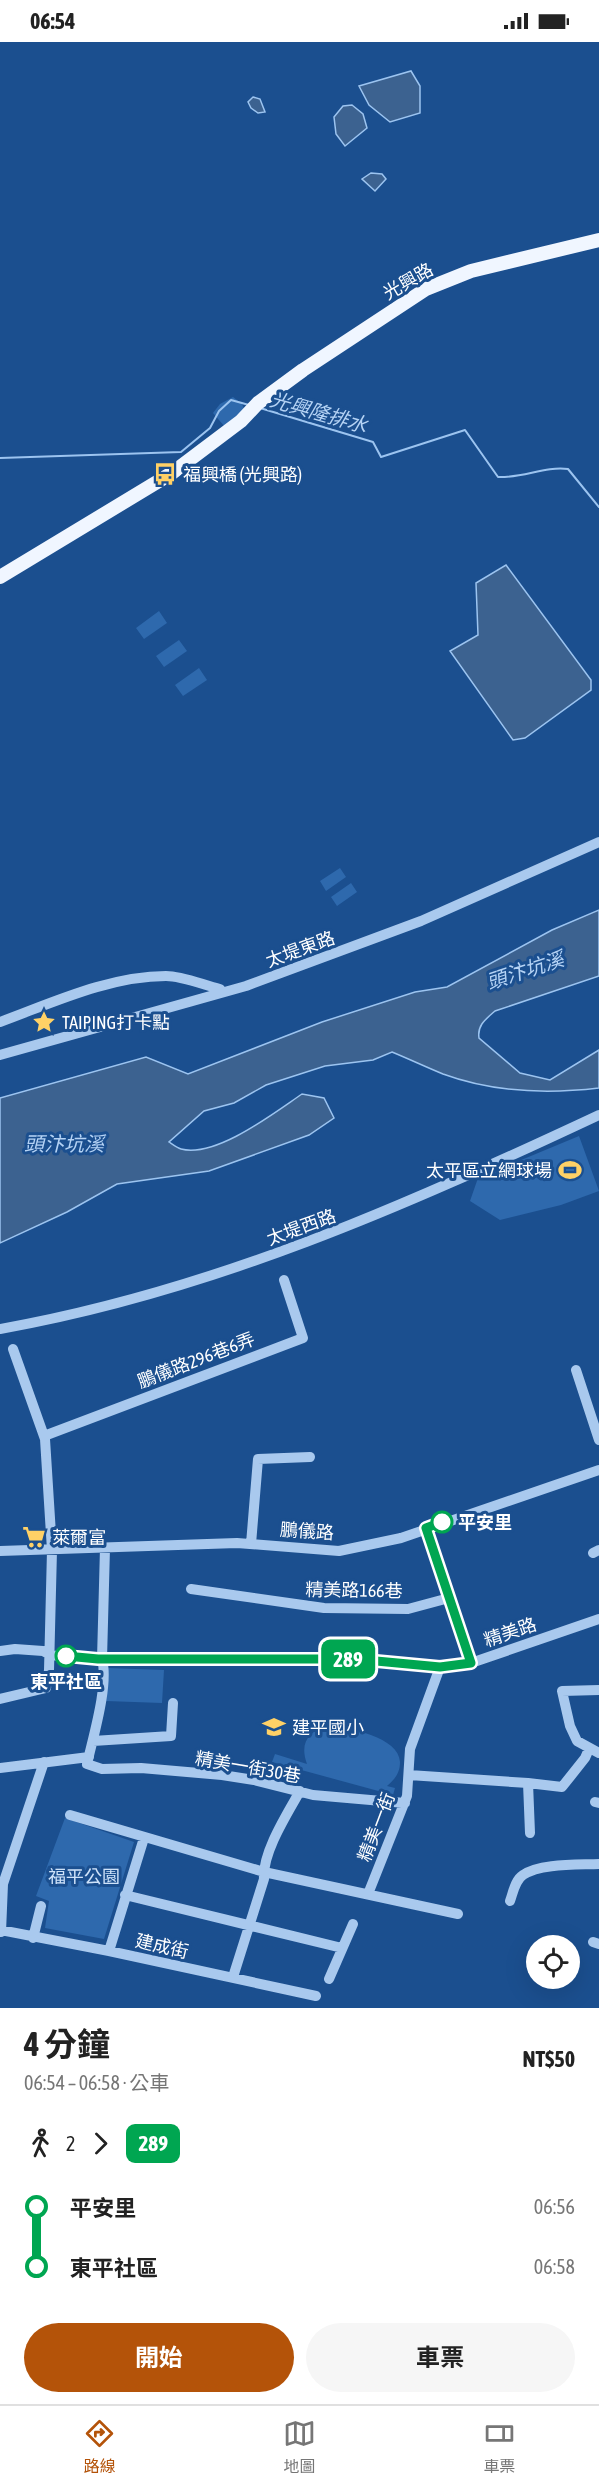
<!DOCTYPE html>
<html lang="zh-TW">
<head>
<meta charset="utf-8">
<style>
	:root { --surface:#fff; --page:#f6f6f6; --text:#222; --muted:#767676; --line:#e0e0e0; --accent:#b45309 }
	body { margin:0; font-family:"Asap Condensed","Noto Sans TC",sans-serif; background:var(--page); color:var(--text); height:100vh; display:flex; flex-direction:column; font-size:22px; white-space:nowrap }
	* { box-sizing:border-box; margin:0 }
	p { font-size:20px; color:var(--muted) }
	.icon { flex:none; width:33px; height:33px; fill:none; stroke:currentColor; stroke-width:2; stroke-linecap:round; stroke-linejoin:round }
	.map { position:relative; height:1966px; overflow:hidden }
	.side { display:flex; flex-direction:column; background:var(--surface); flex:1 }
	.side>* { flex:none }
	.badge { padding:0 12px; border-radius:9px; font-size:21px; line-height:39px }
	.tools { position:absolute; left:526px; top:1893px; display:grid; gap:12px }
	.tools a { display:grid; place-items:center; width:54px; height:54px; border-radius:50%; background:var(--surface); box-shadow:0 6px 24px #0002; font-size:30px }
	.map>.badge { position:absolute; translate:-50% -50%; box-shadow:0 0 0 3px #fff }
	.legs { display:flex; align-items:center; gap:9px; height:66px; padding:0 24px; font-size:20px }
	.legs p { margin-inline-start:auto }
	.headline { display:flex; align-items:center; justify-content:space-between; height:102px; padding:0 24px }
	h1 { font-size:33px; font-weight:700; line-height:45px }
	.cta { display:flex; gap:12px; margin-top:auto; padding:12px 24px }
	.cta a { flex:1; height:69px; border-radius:36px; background:var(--accent); color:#fff; font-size:24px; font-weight:700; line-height:69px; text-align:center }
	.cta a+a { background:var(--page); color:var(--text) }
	ul { padding:0 24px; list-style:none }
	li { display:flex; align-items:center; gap:21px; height:60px; font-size:22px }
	li i { display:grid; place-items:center; width:9px; height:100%; margin:0 8px; background:currentColor }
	li i::after { content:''; width:15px; height:15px; margin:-8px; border:4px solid; border-radius:50%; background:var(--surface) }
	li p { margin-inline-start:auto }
	li:first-child i { background:linear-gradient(#0000 50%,currentColor 0) }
	li:last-child i { background:linear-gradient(currentColor 50%,#0000 0) }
	.status { display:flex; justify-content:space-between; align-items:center; height:42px; padding:0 30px; background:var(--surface); direction:ltr }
	.status svg { height:16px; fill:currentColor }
	.tab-bar { display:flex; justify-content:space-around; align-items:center; height:84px; border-top:2px solid var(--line); background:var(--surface); font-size:16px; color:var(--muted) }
	.tab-bar a { display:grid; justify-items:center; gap:3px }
	.tab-bar .current { color:var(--accent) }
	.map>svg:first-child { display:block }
	.green { fill:#2e69ad }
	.water { fill:#3c6290; stroke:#9cc4f0; stroke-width:1.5 }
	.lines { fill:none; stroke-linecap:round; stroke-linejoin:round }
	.stream { stroke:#9cc4f0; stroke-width:2 }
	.minor { stroke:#a9c9ee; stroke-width:10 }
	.major { stroke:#f0f6ff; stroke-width:14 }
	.line-1-casing { stroke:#fff; stroke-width:14 }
	.line-1 { stroke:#00a651; stroke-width:9 }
	.stop-1-dot { fill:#fff; stroke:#00a651; stroke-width:3 }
	.labels { text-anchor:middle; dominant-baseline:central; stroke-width:6; stroke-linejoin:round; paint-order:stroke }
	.street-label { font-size:18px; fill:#fff; stroke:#1b4f8f }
	.poi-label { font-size:18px; fill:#fff; stroke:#1b4f8f; text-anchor:start }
	.stop-label { font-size:18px; font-weight:bold; fill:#fff; stroke:#1b4f8f; text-anchor:start }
	.park-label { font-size:18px; fill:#cfe3fa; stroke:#1b4f8f }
	.water-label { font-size:20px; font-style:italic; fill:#b5d3f5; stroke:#1b4f8f }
</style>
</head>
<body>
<div class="status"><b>06:54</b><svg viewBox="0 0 49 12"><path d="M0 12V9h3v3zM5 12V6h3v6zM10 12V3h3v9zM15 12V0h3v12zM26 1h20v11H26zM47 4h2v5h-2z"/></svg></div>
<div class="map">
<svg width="599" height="1966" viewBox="0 0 599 1966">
	<rect width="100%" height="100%" fill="#1b4f8f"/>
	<!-- green -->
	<path class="green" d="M233 355 242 362 245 369 225 385 213 371 220 362Z
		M159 569 167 581 144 597 136 586Z
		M179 598 187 609 164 625 156 614Z
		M199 626 207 638 183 654 175 643Z
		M340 826 346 835 326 849 320 839Z
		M351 841 357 850 337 864 331 855Z
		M579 1094 599 1149 561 1163 500 1178 470 1159 478 1136Z
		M107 1626 164 1628 162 1661 106 1659Z
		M329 1683C349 1686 399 1695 400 1720 400 1731 395 1737 387 1744L395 1746 393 1753 272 1720 275 1712 307 1722C299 1700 309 1689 329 1683Z
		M65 1776 134 1800 104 1897 45 1886 49 1859 36 1854Z"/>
	<!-- water -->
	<path class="water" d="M411 29 420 44V71L390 80 369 63 359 44Z
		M253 55 260 57 265 70 258 71 251 66 248 60Z
		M352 63 363 72 367 86 345 104 336 92 334 75 343 64Z
		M371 131 382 132 386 137 375 149 362 137Z
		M506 523 591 638V648L525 696 513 698 450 609 478 593 476 541Z
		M599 868V934L495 969C486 977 477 983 479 996L520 1031 550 1038 599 1008V1046C548 1052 492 1050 443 1032 426 1025 409 1017 392 1010L373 1018 325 1024 266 1043 234 1061 204 1069 169 1100C172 1102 177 1106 181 1107 216 1116 274 1071 302 1052L324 1056 334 1076 309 1093 209 1129 117 1142 67 1170 0 1201V1056L146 1015 188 1032 322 980 415 950 447 945 552 888Z"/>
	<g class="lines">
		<!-- stream -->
		<path class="stream" d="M260 366 373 400 381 415 465 388 498 435C523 436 545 424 568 427L599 465
			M0 416 181 410 210 386 219 369 231 358 249 363"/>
		<!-- minor -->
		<path class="minor" d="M0 980C52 961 109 934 166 934 183 934 203 943 220 947
			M0 1013 246 944 421 879 599 800
			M0 1287C213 1249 405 1164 599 1073
			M576 1328 599 1398
			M44 1394 303 1296 284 1238
			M426 1486 471 1621
			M251 1502 258 1417 310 1415
			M105 1506 102 1617C109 1643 93 1695 87 1722L102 1727 141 1726 222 1733 254 1738 313 1753 405 1761
			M0 1509 237 1501 339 1509 401 1496 599 1428
			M593 1511 599 1508
			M191 1547 324 1566 408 1567 449 1556
			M0 1609 15 1607 43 1609 50 1613 98 1617H355L440 1625 471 1621 599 1577
			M599 1648 562 1649 570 1684 577 1699 599 1711
			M0 1657 46 1646 49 1628 52 1508 45 1397 13 1307
			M93 1699 171 1694 173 1661
			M0 1726 89 1715
			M409 1733 528 1741
			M595 1760 599 1761
			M70 1773 264 1830 458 1872
			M530 1791 528 1741 562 1745 585 1716 589 1707
			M368 1852 407 1754 410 1707 440 1625
			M125 1853 342 1906
			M510 1859C513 1851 515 1838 523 1833 540 1821 578 1823 599 1822
			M0 1888 109 1909 316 1954
			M1 1890 3 1842 44 1720
			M33 1896 41 1864
			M593 1900 599 1902
			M109 1909 144 1796
			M233 1935 264 1837C262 1811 287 1772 300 1749
			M329 1937 353 1882"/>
		<!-- major -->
		<path class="major" d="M0 535 172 431 241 379 258 361 303 328 426 247 471 229 599 198"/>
	</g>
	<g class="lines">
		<!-- line-1 casing -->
		<g class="line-1-casing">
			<path id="line-1" d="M66 1614 98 1617H355L440 1625 471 1621 426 1486 442 1480"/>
		</g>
		<!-- line-1 -->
		<use href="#line-1" class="line-1"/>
	</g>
	<!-- icons -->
	<defs>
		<g id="bus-bare" transform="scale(1.8)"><path d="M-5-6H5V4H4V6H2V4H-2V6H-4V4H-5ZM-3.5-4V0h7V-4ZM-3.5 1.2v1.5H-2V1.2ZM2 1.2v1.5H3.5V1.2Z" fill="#ffd166" stroke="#1b4f8f" stroke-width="2.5" paint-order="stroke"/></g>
		<g id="sight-bare" transform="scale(1.8)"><path d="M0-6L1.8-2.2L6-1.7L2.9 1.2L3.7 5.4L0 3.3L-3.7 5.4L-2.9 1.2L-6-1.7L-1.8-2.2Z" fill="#ffd166" stroke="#1b4f8f" stroke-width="2.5" paint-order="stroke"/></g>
		<g id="stadium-bare" transform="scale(1.8)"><path d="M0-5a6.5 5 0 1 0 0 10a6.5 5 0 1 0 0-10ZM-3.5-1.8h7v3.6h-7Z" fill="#ffd166" stroke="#1b4f8f" stroke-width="2.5" paint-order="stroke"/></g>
		<g id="supermarket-bare" transform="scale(1.8)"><path d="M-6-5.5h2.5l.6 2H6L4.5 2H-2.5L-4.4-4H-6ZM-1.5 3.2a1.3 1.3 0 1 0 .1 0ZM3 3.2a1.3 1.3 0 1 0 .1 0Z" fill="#ffd166" stroke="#1b4f8f" stroke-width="2.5" paint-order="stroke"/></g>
		<g id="school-bare" transform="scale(1.8)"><path d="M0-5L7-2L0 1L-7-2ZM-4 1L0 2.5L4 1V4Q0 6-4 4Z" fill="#ffd166" stroke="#1b4f8f" stroke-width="2.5" paint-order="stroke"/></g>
	</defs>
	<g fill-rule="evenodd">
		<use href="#bus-bare" x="165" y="432"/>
		<use href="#sight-bare" x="44" y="980"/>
		<use href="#stadium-bare" x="570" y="1128"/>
		<use href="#supermarket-bare" x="34" y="1495"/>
		<use href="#school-bare" x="274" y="1685"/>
	</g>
	<!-- markers -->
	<g class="stop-1-dot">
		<circle cx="442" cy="1480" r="10"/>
		<circle cx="66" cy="1614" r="10"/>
	</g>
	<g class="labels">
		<!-- street labels -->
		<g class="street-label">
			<text transform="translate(408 239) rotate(-30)">光興路</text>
			<text transform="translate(300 907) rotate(-20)">太堤東路</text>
			<text transform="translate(301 1185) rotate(-20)">太堤西路</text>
			<text transform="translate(196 1318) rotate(-21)">鵬儀路296巷6弄</text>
			<text transform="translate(307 1489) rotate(4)">鵬儀路</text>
			<text transform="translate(354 1548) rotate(1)">精美路166巷</text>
			<text transform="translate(510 1590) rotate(-19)">精美路</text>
			<text transform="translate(248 1725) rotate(10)">精美一街30巷</text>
			<text transform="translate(376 1785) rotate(-69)">精美一街</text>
			<text transform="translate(162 1904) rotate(13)">建成街</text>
		</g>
		<!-- poi labels -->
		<g class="poi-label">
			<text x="183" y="432">福興橋 (光興路)</text>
			<text x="62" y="980">TAIPING打卡點</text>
			<text x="552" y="1128" text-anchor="end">太平區立網球場</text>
			<text x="52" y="1495">萊爾富</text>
			<text x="292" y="1685">建平國小</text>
		</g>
		<!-- stop labels -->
		<g class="stop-label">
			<text x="458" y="1480">平安里</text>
			<text x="66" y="1639" text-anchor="middle">東平社區</text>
		</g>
		<!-- park labels -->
		<g class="park-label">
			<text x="84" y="1834">福平公園</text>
		</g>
		<!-- water labels -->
		<g class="water-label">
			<text transform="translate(319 370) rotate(16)">光興隆排水</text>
			<text transform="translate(525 928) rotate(-18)">頭汴坑溪</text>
			<text x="64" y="1101">頭汴坑溪</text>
		</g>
	</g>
</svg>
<div class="tools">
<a><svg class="icon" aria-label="locate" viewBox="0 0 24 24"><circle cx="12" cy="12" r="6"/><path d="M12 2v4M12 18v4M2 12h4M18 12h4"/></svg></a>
</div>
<b class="badge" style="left:348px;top:1617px;background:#00a651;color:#fff">289</b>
</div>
<section class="side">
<div class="headline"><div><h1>4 分鐘</h1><p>06:54 – 06:58 · 公車</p></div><b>NT$50</b></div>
<div class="legs"><svg class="icon" aria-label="walk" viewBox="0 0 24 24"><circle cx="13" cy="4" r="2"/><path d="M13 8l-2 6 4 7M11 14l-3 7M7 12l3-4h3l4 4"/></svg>2<svg class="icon" aria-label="forward" viewBox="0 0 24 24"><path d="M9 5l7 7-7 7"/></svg><b class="badge" style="background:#00a651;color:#fff">289</b></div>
<ul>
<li><i style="color:#00a651"></i><b>平安里</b><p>06:56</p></li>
<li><i style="color:#00a651"></i><b>東平社區</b><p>06:58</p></li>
</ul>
<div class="cta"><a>開始</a><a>車票</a></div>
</section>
<nav class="tab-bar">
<a class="current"><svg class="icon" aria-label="directions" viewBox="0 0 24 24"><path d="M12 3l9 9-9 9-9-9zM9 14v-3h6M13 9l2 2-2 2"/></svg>路線</a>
<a><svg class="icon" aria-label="map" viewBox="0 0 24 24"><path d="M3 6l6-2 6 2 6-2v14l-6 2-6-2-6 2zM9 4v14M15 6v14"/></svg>地圖</a>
<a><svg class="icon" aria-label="tickets" viewBox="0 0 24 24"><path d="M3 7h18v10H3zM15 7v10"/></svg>車票</a>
</nav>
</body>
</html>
